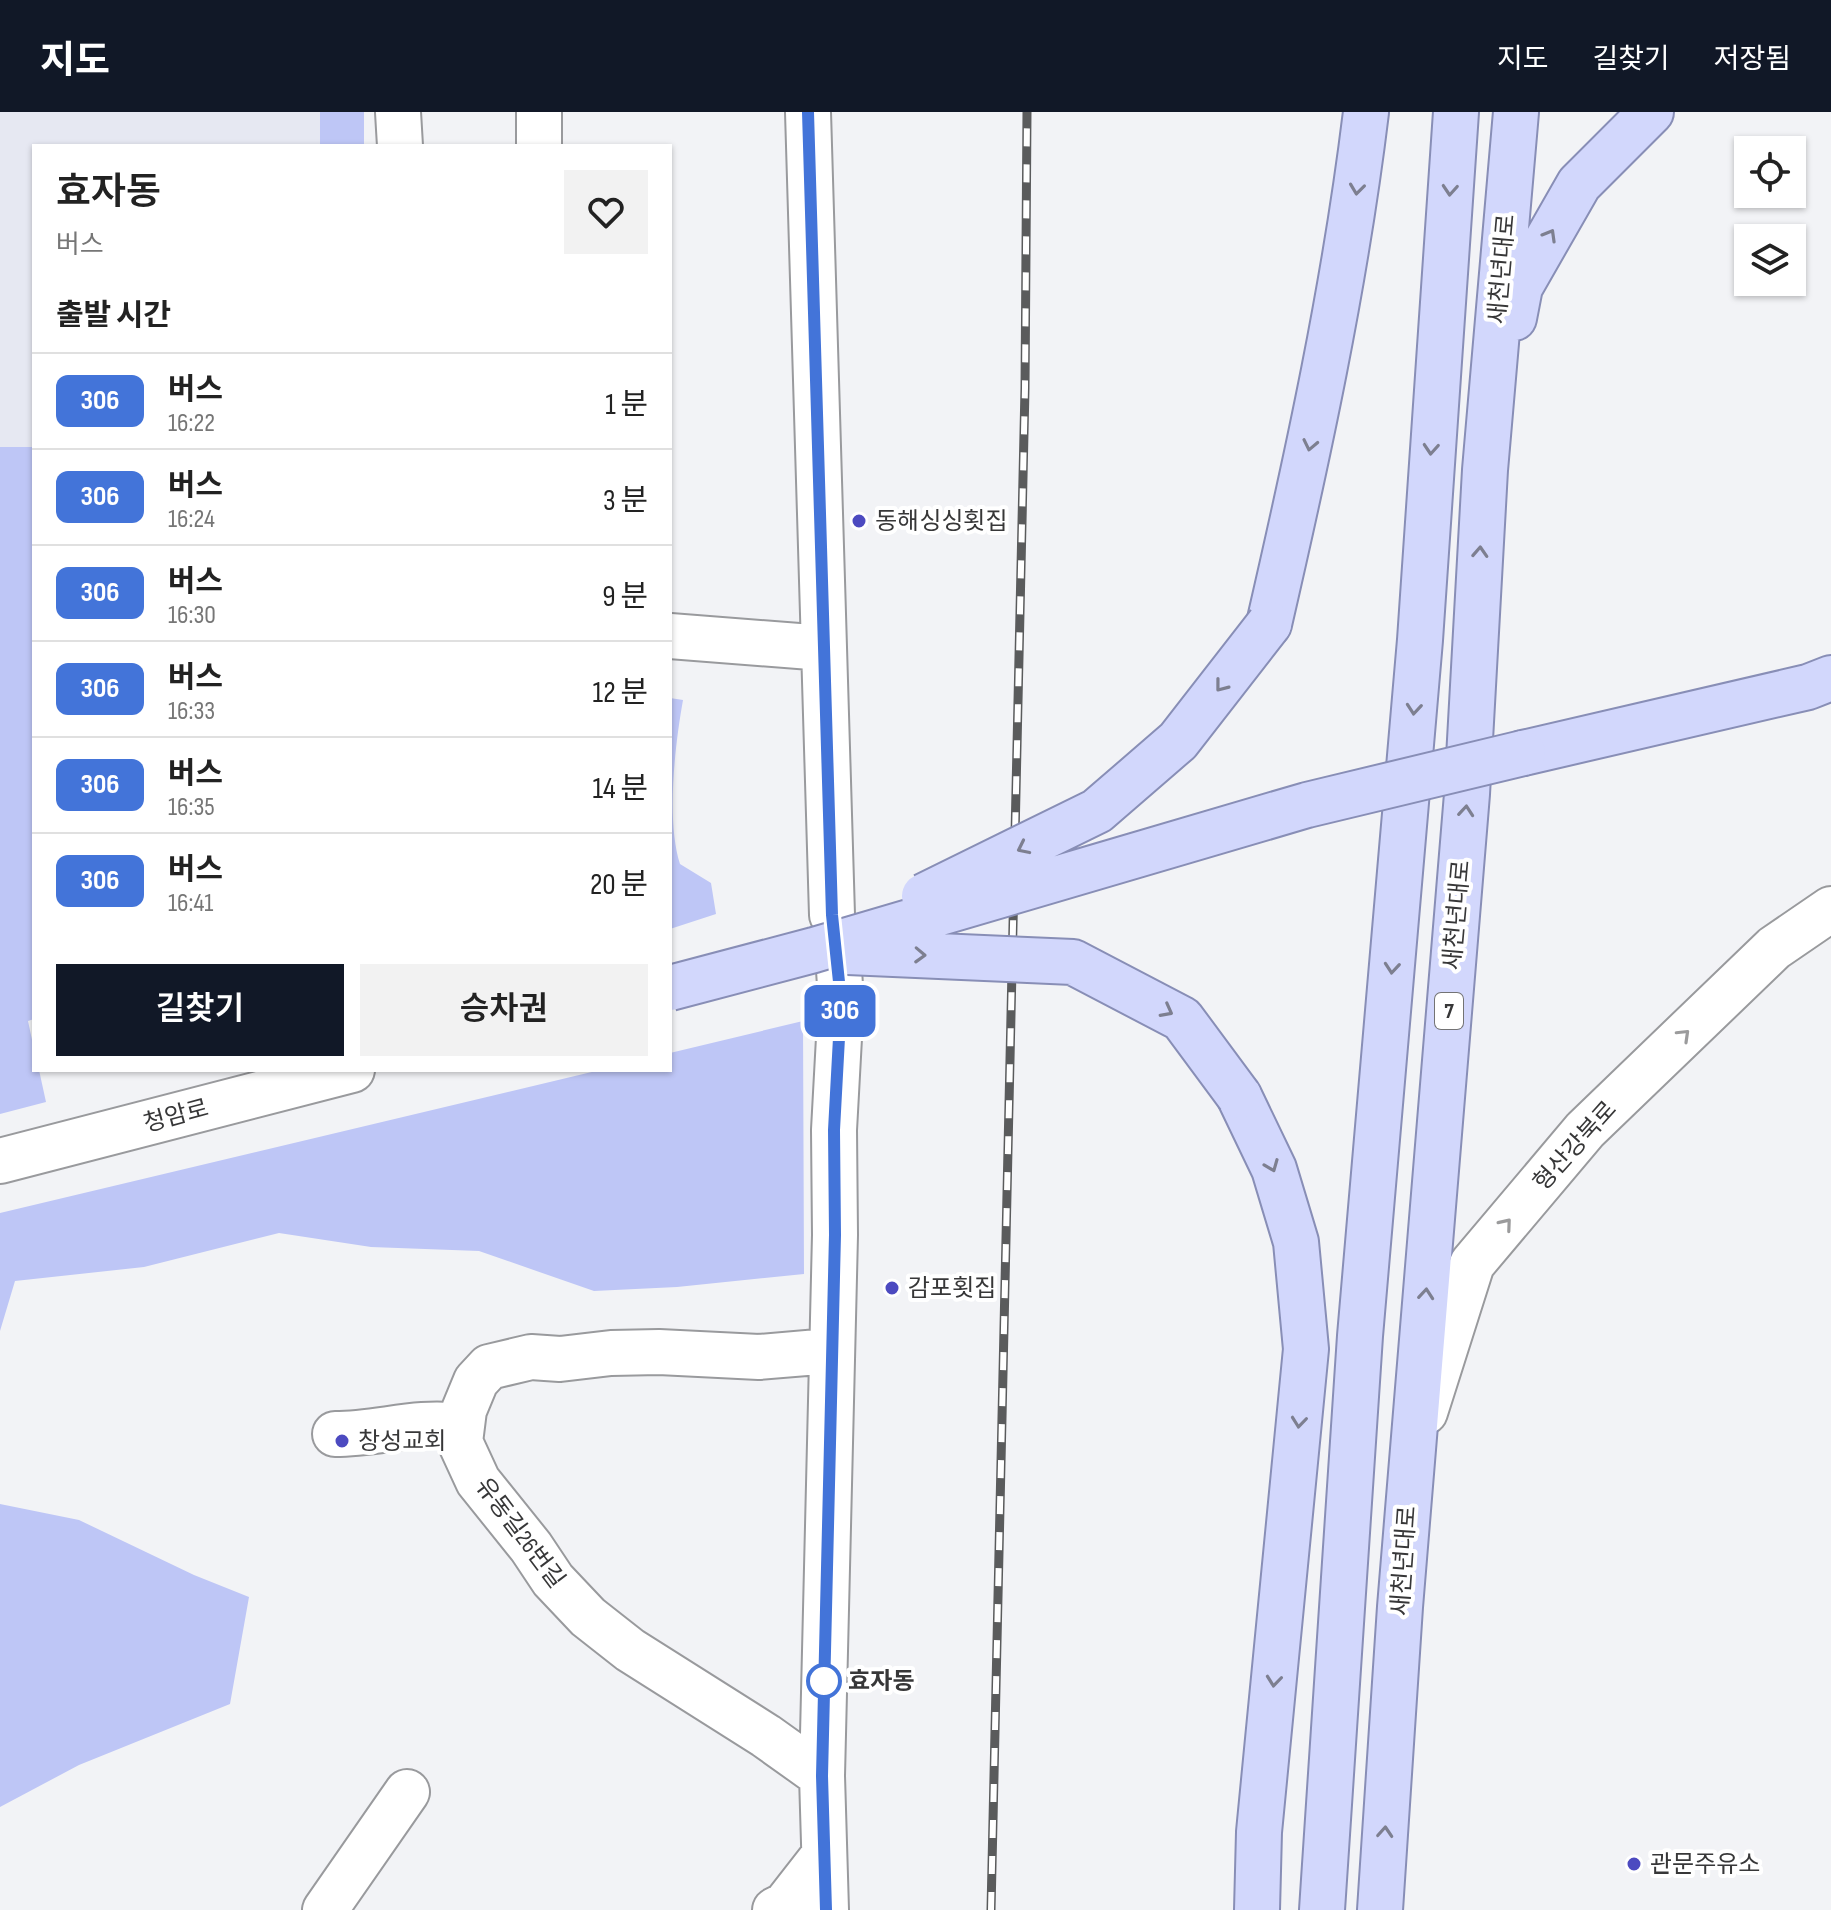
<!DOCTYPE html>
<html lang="ko">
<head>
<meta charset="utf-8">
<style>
	:root { --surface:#fff; --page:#f2f2f2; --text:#222; --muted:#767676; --line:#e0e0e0; --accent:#111827 }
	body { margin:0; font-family:"Sofia Sans Condensed","Noto Sans KR",sans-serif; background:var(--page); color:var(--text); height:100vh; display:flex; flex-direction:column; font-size:30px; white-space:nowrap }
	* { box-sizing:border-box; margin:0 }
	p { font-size:26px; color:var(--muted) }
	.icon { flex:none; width:44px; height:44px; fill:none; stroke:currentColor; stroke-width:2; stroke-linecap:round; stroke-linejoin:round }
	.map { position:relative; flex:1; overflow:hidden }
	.panel { position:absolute; left:32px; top:32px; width:640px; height:928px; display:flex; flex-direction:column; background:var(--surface); border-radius:0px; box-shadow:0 2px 6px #0004 }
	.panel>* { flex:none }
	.badge { padding:0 16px; border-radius:12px; font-size:28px; line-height:52px }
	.controls { position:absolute; left:1734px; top:24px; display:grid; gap:16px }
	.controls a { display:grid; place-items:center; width:72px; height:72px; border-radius:0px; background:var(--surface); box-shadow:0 2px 6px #0004; font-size:40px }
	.map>.badge { position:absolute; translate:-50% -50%; box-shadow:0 0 0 4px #fff }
	h2 { padding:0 24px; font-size:30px; line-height:72px }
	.round { display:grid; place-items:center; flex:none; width:84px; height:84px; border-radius:0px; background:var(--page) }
	.overview { display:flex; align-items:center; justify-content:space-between; height:136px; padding:0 24px }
	h1 { font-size:38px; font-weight:600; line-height:60px }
	.button { display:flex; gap:16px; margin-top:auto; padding:16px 24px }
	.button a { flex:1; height:92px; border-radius:0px; background:var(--accent); color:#fff; font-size:32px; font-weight:600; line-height:92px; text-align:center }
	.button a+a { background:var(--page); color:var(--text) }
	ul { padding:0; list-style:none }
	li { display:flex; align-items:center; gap:24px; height:96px; padding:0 24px; border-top:2px solid var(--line) }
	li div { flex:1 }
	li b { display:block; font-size:30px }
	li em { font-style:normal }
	li .badge { min-width:88px; font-weight:700; text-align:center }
	header { display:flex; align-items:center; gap:48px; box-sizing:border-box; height:112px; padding:0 40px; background:var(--accent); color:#fff }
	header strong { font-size:38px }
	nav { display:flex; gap:44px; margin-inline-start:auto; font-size:28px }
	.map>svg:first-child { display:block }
	.built { fill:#e6e8f2 }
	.green { fill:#bec6f6 }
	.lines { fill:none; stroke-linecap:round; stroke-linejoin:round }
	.minor-casing { stroke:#999a9d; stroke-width:48 }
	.major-casing { stroke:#888eb6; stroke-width:48 }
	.minor { stroke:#fff; stroke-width:44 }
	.major { stroke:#d2d7fc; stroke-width:44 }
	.rail-casing { stroke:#5a5b5c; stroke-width:9 }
	.rail { stroke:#fff; stroke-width:6; stroke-dasharray:18; stroke-linecap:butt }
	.major-bridge-casing { stroke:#888eb6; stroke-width:48; stroke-linecap:butt }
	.major-bridge { stroke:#d2d7fc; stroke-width:44 }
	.oneway { stroke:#7d7f90 }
	.oneway2 { stroke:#9b9b9c }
	.line-casing { stroke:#fff; stroke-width:18 }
	.line { stroke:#4374d9; stroke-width:12 }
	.poi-dot { fill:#4c4ac0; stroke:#fff; stroke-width:3 }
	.stop-dot { fill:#fff; stroke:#4374d9; stroke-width:4 }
	.labels { text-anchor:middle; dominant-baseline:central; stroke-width:8; stroke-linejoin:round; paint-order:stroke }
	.shield { fill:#fff; stroke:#737374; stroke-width:2 }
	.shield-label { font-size:22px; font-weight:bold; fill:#373738 }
	.street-label { font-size:24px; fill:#373738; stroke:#fff }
	.poi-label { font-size:24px; fill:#373738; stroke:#fff; text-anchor:start }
	.stop-label { font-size:24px; font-weight:bold; fill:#373738; stroke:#fff; text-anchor:start }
</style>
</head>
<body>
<header>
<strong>지도</strong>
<nav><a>지도</a><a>길찾기</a><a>저장됨</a></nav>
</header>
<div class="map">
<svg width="1831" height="1798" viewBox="0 0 1831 1798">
	<rect width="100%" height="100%" fill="#f2f3f6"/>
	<!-- built -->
	<path class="built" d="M0 0H320V34H34V336H0Z"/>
	<!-- green -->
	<path class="green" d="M320 0H364V34H320Z
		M0 335H34V907L28 909 34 937V958H39L46 990 0 1002Z
		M670 586 683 588C675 633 666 709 680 752L711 771 716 802 670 817Z
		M803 909 804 1162 677 1175 594 1179 479 1139 371 1135 279 1121 144 1155 15 1169 0 1219V1101L600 958H670V941Z
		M0 1392 79 1408 194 1463 249 1485 230 1592 79 1653 0 1695Z"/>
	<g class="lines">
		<!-- minor casing -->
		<g class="minor-casing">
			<path id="minor" d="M398 0 400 34
				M539 0V34
				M808 0 832 803
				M670 524 824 536
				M0 1049 352 958
				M1425 1300 1472 1152 1585 1018 1774 836 1831 797
				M335 1322C380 1322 414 1308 461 1314
				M822 1664 766 1624 630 1538 588 1505 553 1468 531 1435 478 1369 460 1330 464 1298 476 1269 489 1255 531 1245 560 1247 611 1241 659 1240 759 1245 830 1239
				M325 1798 407 1680
				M775 1798 785 1793 824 1743
				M826 1798 822 1664 835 1123 834 1018 841 889 839 858"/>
		</g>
		<!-- major casing -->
		<g class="major-casing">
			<path id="major" d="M1514 206 1520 175 1579 72 1651 0
				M1269 512C1308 343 1345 173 1366 0
				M1523 641 1808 575 1831 566
				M1239 984 1274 1057 1296 1130 1306 1237 1259 1720 1257 1798
				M1322 1798 1360 1224 1420 528 1456 0
				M1380 1798 1400 1495 1467 682 1485 358 1516 0"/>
		</g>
		<!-- minor -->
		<use href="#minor" class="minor"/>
		<!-- major -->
		<use href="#major" class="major"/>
		<!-- rail casing -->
		<g class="rail-casing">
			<path id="rail" d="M991 1798 1025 276 1027 0"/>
		</g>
		<!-- rail -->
		<use href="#rail" class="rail"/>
		<!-- major-bridge casing -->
		<g class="major-bridge-casing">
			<path id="major-bridge" d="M924 784 1097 699 1178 629 1269 512
				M848 840 1073 850 1182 907 1239 984
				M670 876 814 838 1307 693 1523 641"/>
		</g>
		<!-- major-bridge -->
		<use href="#major-bridge" class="major-bridge"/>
	</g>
	<!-- one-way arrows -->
	<defs><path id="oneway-chevron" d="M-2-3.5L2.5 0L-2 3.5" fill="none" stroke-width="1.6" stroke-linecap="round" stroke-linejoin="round" transform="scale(2)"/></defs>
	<g class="oneway">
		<use href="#oneway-chevron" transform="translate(1357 77) rotate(97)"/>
		<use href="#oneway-chevron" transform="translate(1450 78) rotate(94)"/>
		<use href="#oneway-chevron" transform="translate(1550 123) rotate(-60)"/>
		<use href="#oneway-chevron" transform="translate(1310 333) rotate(102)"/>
		<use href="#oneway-chevron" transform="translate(1431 337) rotate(94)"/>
		<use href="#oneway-chevron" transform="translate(1480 440) rotate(-87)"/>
		<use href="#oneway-chevron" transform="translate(1221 574) rotate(128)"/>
		<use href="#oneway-chevron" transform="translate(1414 597) rotate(95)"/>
		<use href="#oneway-chevron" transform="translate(1466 699) rotate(-85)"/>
		<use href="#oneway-chevron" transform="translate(1023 736) rotate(154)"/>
		<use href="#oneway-chevron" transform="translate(920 843) rotate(2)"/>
		<use href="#oneway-chevron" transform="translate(1392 856) rotate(95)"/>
		<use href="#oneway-chevron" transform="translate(1167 899) rotate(28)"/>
		<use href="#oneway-chevron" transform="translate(1272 1054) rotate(68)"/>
		<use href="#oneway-chevron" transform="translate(1426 1182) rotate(-85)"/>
		<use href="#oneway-chevron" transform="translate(1299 1310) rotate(96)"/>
		<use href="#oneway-chevron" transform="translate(1274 1569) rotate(96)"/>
		<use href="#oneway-chevron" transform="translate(1385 1720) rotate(-86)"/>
	</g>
	<g class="oneway2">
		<use href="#oneway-chevron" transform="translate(1684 923) rotate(-44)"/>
		<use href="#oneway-chevron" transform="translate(1506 1112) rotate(-50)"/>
	</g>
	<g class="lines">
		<!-- line casing -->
		<g class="line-casing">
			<path id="line" d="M808 0 832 803 841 889 834 1018 835 1123 822 1664 826 1798"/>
		</g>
		<!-- line -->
		<use href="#line" class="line"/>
	</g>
	<!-- markers -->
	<g class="poi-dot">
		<circle cx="859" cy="409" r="8"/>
		<circle cx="892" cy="1176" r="8"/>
		<circle cx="342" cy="1329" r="8"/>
		<circle cx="1634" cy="1752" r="8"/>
	</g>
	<circle class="stop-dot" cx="824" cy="1569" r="16"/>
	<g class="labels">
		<!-- shield labels -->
		<rect class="shield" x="1435" y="881" width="28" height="36" rx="6"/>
		<g class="shield-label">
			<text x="1449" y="899">7</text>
		</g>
		<!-- street labels -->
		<g class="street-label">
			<text transform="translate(1502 157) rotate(-85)">새천년대로</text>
			<text transform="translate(1457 803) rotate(-85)">새천년대로</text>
			<text transform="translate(176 1004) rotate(-15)">청암로</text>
			<text transform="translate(1575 1034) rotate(-48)">형산강북로</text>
			<text transform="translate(520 1421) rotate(53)">유동길26번길</text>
			<text transform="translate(1404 1449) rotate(-86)">새천년대로</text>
		</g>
		<!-- poi labels -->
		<g class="poi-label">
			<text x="875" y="409">동해싱싱횟집</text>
			<text x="908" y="1176">감포횟집</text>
			<text x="358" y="1329">창성교회</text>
			<text x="1650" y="1752">관문주유소</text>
		</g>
		<!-- stop labels -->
		<g class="stop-label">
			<text x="848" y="1569">효자동</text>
		</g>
	</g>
</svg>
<div class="controls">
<a><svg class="icon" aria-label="locate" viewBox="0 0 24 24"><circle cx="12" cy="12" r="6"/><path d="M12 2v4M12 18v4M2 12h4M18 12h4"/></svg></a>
<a><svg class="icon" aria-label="layers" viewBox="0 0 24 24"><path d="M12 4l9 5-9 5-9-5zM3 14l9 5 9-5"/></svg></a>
</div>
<b class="badge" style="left:840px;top:899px;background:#4374d9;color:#fff">306</b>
<section class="panel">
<div class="overview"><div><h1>효자동</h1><p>버스</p></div><a class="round"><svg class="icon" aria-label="heart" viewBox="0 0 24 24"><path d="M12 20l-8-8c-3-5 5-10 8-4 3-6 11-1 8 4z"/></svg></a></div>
<h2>출발 시간</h2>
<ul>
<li><span class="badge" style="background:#4374d9;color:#fff">306</span><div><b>버스</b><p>16:22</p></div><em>1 분</em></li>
<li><span class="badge" style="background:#4374d9;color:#fff">306</span><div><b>버스</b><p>16:24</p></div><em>3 분</em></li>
<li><span class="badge" style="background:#4374d9;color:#fff">306</span><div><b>버스</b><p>16:30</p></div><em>9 분</em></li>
<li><span class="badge" style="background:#4374d9;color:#fff">306</span><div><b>버스</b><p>16:33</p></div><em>12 분</em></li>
<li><span class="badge" style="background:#4374d9;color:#fff">306</span><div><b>버스</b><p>16:35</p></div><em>14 분</em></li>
<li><span class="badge" style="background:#4374d9;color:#fff">306</span><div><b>버스</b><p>16:41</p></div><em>20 분</em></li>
</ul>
<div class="button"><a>길찾기</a><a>승차권</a></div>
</section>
</div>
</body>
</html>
